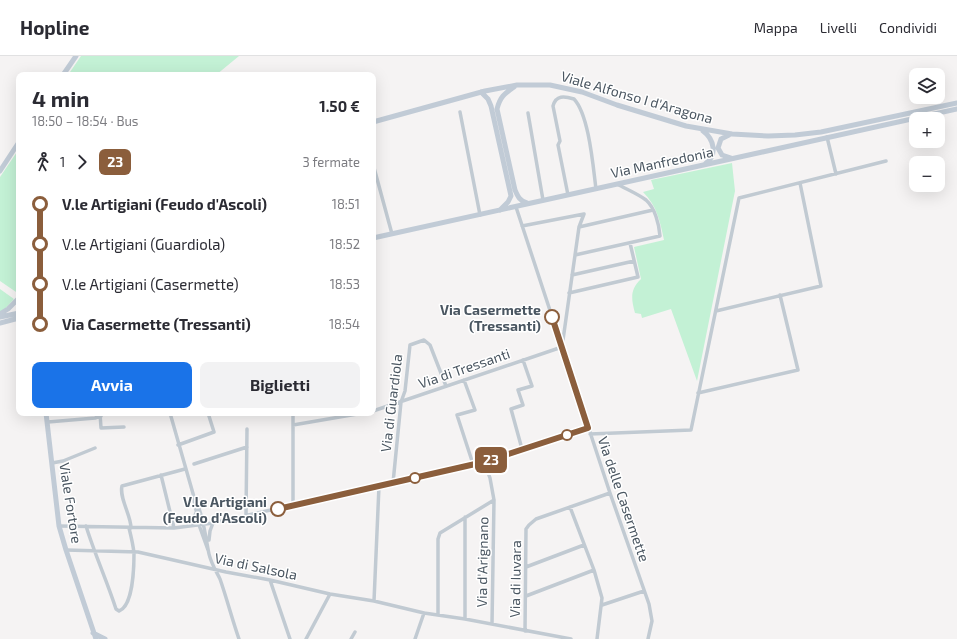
<!DOCTYPE html>
<html lang="it">
<head>
<meta charset="utf-8">
<style>
	:root { --surface:#fff; --page:#f2f2f3; --text:#2b2b33; --muted:#7c7c81; --line:#e1e1e2; --accent:#1a73e8 }
	body { margin:0; font-family:"Exo 2",sans-serif; background:var(--page); color:var(--text); height:100vh; display:flex; flex-direction:column; font-size:15px; white-space:nowrap }
	* { box-sizing:border-box; margin:0 }
	p { font-size:13px; color:var(--muted) }
	.icon { flex:none; width:22px; height:22px; fill:none; stroke:currentColor; stroke-width:2; stroke-linecap:round; stroke-linejoin:round }
	.map { position:relative; flex:1; overflow:hidden }
	.side { position:absolute; left:16px; top:16px; width:360px; height:344px; display:flex; flex-direction:column; background:var(--surface); border-radius:8px; box-shadow:0 4px 16px #0002 }
	.side>* { flex:none }
	.badge { padding:0 8px; border-radius:6px; font-size:14px; line-height:26px }
	.tools { position:absolute; left:909px; top:12px; display:grid; gap:8px }
	.tools a { display:grid; place-items:center; width:36px; height:36px; border-radius:8px; background:var(--surface); box-shadow:0 4px 16px #0002; font-size:20px }
	.map>.badge { position:absolute; translate:-50% -50%; box-shadow:0 0 0 2px #fff }
	.legs { display:flex; align-items:center; gap:6px; height:44px; padding:0 16px; font-size:13px }
	.legs p { margin-inline-start:auto }
	.headline { display:flex; align-items:center; justify-content:space-between; height:68px; padding:0 16px }
	h1 { font-size:22px; font-weight:700; line-height:30px }
	.action { display:flex; gap:8px; margin-top:auto; padding:8px 16px }
	.action a { flex:1; height:46px; border-radius:8px; background:var(--accent); color:#fff; font-size:16px; font-weight:700; line-height:46px; text-align:center }
	.action a+a { background:var(--page); color:var(--text) }
	ul { padding:0 16px; list-style:none }
	li { display:flex; align-items:center; gap:14px; height:40px; font-size:15px }
	li i { display:grid; place-items:center; width:6px; height:100%; margin:0 5px; background:currentColor }
	li i::after { content:''; width:10px; height:10px; margin:-5px; border:3px solid; border-radius:50%; background:var(--surface) }
	li p { margin-inline-start:auto }
	li:first-child i { background:linear-gradient(#0000 50%,currentColor 0) }
	li:last-child i { background:linear-gradient(currentColor 50%,#0000 0) }
	header { display:flex; align-items:center; gap:24px; box-sizing:border-box; height:56px; padding:0 20px; background:var(--surface); border-bottom:1px solid var(--line) }
	header strong { font-size:19px }
	nav { display:flex; gap:22px; margin-inline-start:auto; font-size:14px }
	.map>svg:first-child { display:block }
	.green { fill:#c3f1d5 }
	.lines { fill:none; stroke-linecap:round; stroke-linejoin:round }
	.street { stroke:#c1cad2; stroke-width:3.5 }
	.secondary { stroke:#c1cbd6; stroke-width:5 }
	.line-1-casing { stroke:#fff; stroke-width:9 }
	.line-1 { stroke:#8b5e3c; stroke-width:6 }
	.stop-1-dot { fill:#fff; stroke:#8b5e3c; stroke-width:2 }
	.labels { text-anchor:middle; dominant-baseline:central; stroke-width:3; stroke-linejoin:round; paint-order:stroke }
	.street-label { font-size:14px; fill:#4a5661; stroke:#fff }
	.stop-label { font-size:14px; font-weight:bold; fill:#4a5661; stroke:#fff; text-anchor:end }
</style>
</head>
<body>
<header>
<strong>Hopline</strong>
<nav><a>Mappa</a><a>Livelli</a><a>Condividi</a></nav>
</header>
<div class="map">
<svg width="957" height="583" viewBox="0 0 957 583">
	<rect width="100%" height="100%" fill="#f5f3f3"/>
	<!-- green -->
	<path class="green" d="M81 0H239L216 19H68Z
		M19 93V238L0 225V121Z
		M732 107 735 135 697 325 671 253 642 262 641 258 635 257C631 243 630 233 641 223L634 191 664 184C660 165 657 150 643 136L654 133 651 124Z
		M0 233 14 243 3 255 0 256Z"/>
	<g class="lines">
		<!-- street -->
		<path class="street" d="M460 56 480 159
			M528 57 543 144
			M827 81 836 118
			M373 108 392 178
			M568 139 558 89 560 85 553 50C556 39 564 40 574 43 589 59 593 110 596 133
			M516 151 610 437 649 548 652 565 648 583
			M522 170 584 158
			M579 171 653 154
			M575 199 660 180C659 168 655 152 646 144 638 138 626 133 617 128
			M572 219 634 205
			M569 237 638 221 630 187
			M716 255 821 230 800 127
			M464 324 475 354 457 359 473 408
			M698 337 798 314 780 239
			M373 355 562 291 579 171 584 158
			M100 357 101 372 124 371
			M170 357 194 441C203 458 205 478 209 498 211 507 216 515 220 523 227 543 232 563 239 583
			M293 357V449
			M48 366 95 362 101 360
			M293 369 363 357
			M590 378 691 374 739 142 886 105
			M178 389 214 376 208 357
			M522 393 511 353 523 349 518 334 532 330 523 304
			M484 406 490 422 494 444 492 568
			M52 407 63 405 95 392
			M194 408 247 391
			M161 419 174 472
			M393 427 401 346 405 335 410 289 424 284 430 289 446 330
			M194 444 199 469 208 494
			M570 451 594 514 602 542 597 583
			M246 460 247 373
			M59 470 174 472 213 467 484 406 588 372
			M86 470C95 499 107 525 116 553L119 555C133 550 134 511 134 497 133 488 131 480 129 472
			M190 470 196 457
			M131 472C131 459 119 442 122 430L185 413
			M209 484 210 475 213 467
			M66 494 138 496 226 516 270 524 330 538 374 545 424 557 465 563 571 583
			M526 511 584 489
			M270 524 290 583
			M526 540 594 514
			M374 545 379 430
			M602 549 644 535
			M438 558V483L440 477 494 444
			M465 563V461
			M525 575 526 473 529 469 536 463 610 437
			M306 583 330 538
			M351 583 355 576
			M415 583 424 557"/>
		<!-- secondary -->
		<path class="secondary" d="M63 19 76 0
			M514 31C504 38 500 41 497 53L515 134C518 141 520 145 527 147
			M481 36 488 43 491 50 511 140 508 146 500 154
			M373 66 485 35 517 29H550L582 36 617 49 686 70 732 78 768 80 795 79 821 76 957 47
			M703 75C714 83 718 99 705 108
			M729 79 721 83 718 92 722 99 731 102
			M0 115 19 86
			M373 182 957 53
			M0 258 8 253 19 242
			M0 261 19 257
			M0 267 19 262
			M46 357 59 470 66 494 96 583
			M93 577 105 583"/>
	</g>
	<g class="lines">
		<!-- line-1 casing -->
		<g class="line-1-casing">
			<path id="line-1" d="M278 453 484 406 588 372 552 261"/>
		</g>
		<!-- line-1 -->
		<use href="#line-1" class="line-1"/>
	</g>
	<!-- markers -->
	<g class="stop-1-dot">
		<circle cx="552" cy="261" r="7"/>
		<circle cx="567" cy="379" r="5"/>
		<circle cx="415" cy="422" r="5"/>
		<circle cx="278" cy="453" r="7"/>
	</g>
	<g class="labels">
		<!-- street labels -->
		<g class="street-label">
			<text transform="translate(637 41) rotate(16)">Viale Alfonso I d'Aragona</text>
			<text transform="translate(662 106) rotate(-12)">Via Manfredonia</text>
			<text transform="translate(464 312) rotate(-19)">Via di Tressanti</text>
			<text transform="translate(391 347) rotate(-83)">Via di Guardiola</text>
			<text transform="translate(624 443) rotate(71)">Via delle Casermette</text>
			<text transform="translate(71 447) rotate(81)">Viale Fortore</text>
			<text transform="translate(482 506) rotate(-89)">Via d'Arignano</text>
			<text transform="translate(256 510) rotate(12)">Via di Salsola</text>
			<text transform="translate(515 523) rotate(-89)">Via di Iuvara</text>
		</g>
		<!-- stop labels -->
		<g class="stop-label">
			<text x="541" y="253">Via Casermette<tspan x="541" dy="16">(Tressanti)</tspan></text>
			<text x="267" y="445">V.le Artigiani<tspan x="267" dy="16">(Feudo d'Ascoli)</tspan></text>
		</g>
	</g>
</svg>
<div class="tools">
<a><svg class="icon" aria-label="layers" viewBox="0 0 24 24"><path d="M12 4l9 5-9 5-9-5zM3 14l9 5 9-5"/></svg></a>
<a>+</a>
<a>−</a>
</div>
<b class="badge" style="left:491px;top:404px;background:#8b5e3c;color:#fff">23</b>
<section class="side">
<div class="headline"><div><h1>4 min</h1><p>18:50 – 18:54 · Bus</p></div><b>1.50 €</b></div>
<div class="legs"><svg class="icon" aria-label="walk" viewBox="0 0 24 24"><circle cx="13" cy="4" r="2"/><path d="M13 8l-2 6 4 7M11 14l-3 7M7 12l3-4h3l4 4"/></svg>1<svg class="icon" aria-label="forward" viewBox="0 0 24 24"><path d="M9 5l7 7-7 7"/></svg><b class="badge" style="background:#8b5e3c;color:#fff">23</b><p>3 fermate</p></div>
<ul>
<li><i style="color:#8b5e3c"></i><b>V.le Artigiani (Feudo d'Ascoli)</b><p>18:51</p></li>
<li><i style="color:#8b5e3c"></i><span>V.le Artigiani (Guardiola)</span><p>18:52</p></li>
<li><i style="color:#8b5e3c"></i><span>V.le Artigiani (Casermette)</span><p>18:53</p></li>
<li><i style="color:#8b5e3c"></i><b>Via Casermette (Tressanti)</b><p>18:54</p></li>
</ul>
<div class="action"><a>Avvia</a><a>Biglietti</a></div>
</section>
</div>
</body>
</html>
